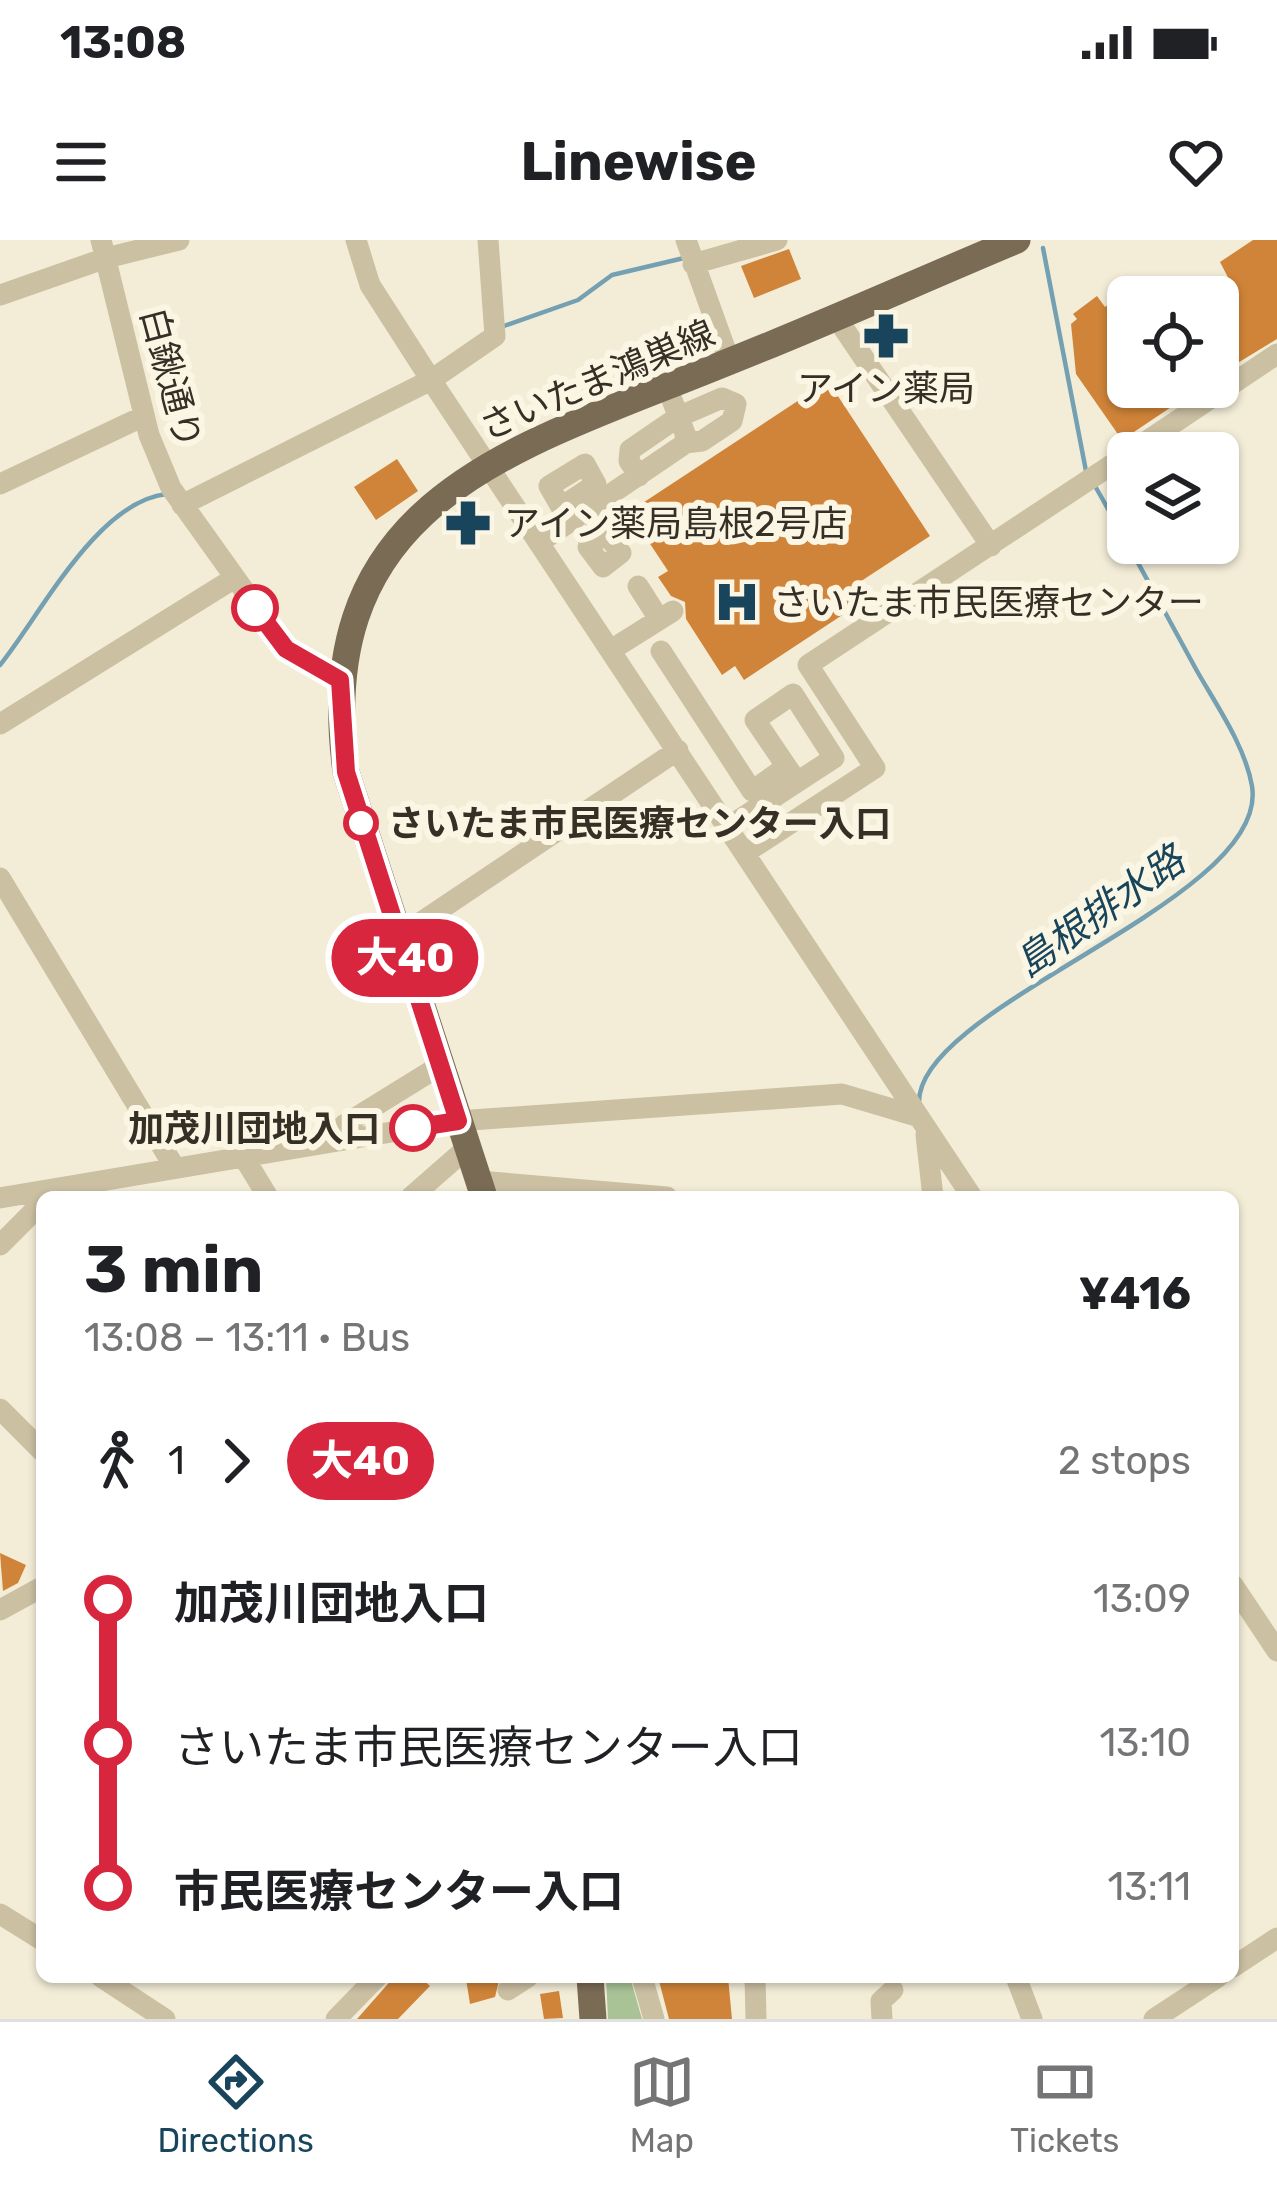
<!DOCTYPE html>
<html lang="en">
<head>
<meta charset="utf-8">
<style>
	:root { --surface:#fff; --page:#f2f2f2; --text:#202124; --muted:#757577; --line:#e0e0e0; --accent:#18455b }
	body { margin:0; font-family:Rubik,"Noto Sans JP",sans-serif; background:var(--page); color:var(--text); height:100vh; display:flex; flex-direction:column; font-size:45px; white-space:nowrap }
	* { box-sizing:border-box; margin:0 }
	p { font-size:39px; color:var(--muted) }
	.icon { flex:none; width:66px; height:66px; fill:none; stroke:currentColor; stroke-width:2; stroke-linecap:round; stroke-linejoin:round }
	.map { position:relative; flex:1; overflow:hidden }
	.panel { position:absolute; left:36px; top:951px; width:1203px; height:792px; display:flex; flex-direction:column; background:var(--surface); border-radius:18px; box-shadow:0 3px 9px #0004 }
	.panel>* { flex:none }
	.badge { padding:0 24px; border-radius:39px; font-size:42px; line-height:78px }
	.controls { position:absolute; left:1107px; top:36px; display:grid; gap:24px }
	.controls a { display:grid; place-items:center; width:132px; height:132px; border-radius:18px; background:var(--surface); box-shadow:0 3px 9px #0004; font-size:60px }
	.map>.badge { position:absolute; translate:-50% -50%; box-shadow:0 0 0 6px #fff }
	.legs { display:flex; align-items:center; gap:18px; height:132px; padding:0 48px; font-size:39px }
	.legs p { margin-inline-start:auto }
	.head { display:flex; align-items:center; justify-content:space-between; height:204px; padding:0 48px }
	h1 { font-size:66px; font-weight:700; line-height:90px }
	ul { padding:0 48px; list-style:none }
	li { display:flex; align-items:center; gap:42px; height:144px; font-size:45px }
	li i { display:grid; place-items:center; width:18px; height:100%; margin:0 15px; background:currentColor }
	li i::after { content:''; width:30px; height:30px; margin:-15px; border:9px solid; border-radius:50%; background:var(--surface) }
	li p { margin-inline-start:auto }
	li:first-child i { background:linear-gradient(#0000 50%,currentColor 0) }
	li:last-child i { background:linear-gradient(currentColor 50%,#0000 0) }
	.status { display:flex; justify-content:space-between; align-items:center; height:84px; padding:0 60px; background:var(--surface); direction:ltr }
	.status svg { height:33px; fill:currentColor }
	header { display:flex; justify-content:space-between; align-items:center; height:156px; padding:0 48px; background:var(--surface); font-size:54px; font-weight:700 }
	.dock { display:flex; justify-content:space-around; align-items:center; height:168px; border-top:3px solid var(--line); background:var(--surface); font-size:33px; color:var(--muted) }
	.dock a { display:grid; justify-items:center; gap:6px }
	.dock .active { color:var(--accent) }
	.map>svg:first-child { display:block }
	.green { fill:#a9c397 }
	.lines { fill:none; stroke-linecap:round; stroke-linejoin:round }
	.stream { stroke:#74a0b2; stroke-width:4.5 }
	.building { fill:#d08439 }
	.minor { stroke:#ccc0a3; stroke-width:21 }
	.major { stroke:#7a6b55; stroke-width:27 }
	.line-1-casing { stroke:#fff; stroke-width:27 }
	.line-1 { stroke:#d7263d; stroke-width:18 }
	.stop-1-dot { fill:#fff; stroke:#d7263d; stroke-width:6 }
	.labels { text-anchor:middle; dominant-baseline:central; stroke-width:12; stroke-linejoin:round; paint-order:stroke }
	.street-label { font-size:36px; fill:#362f26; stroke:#fbf6e4 }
	.poi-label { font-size:36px; fill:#362f26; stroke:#fbf6e4; text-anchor:start }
	.stop-label { font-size:36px; font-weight:bold; fill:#362f26; stroke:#fbf6e4; text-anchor:start }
	.water-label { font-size:39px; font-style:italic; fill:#18455b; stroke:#fbf6e4 }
</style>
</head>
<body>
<div class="status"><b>13:08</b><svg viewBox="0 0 49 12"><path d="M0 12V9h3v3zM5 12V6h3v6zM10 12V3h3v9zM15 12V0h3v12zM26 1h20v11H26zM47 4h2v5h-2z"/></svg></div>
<header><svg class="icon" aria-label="menu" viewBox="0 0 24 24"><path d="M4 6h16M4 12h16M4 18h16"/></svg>Linewise<svg class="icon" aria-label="heart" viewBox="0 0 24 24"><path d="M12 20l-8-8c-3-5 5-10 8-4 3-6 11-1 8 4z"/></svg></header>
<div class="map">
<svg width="1277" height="1779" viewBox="0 0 1277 1779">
	<rect width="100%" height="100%" fill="#f3edd8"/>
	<!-- green -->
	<path class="green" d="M606 1737H630L642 1779H608Z"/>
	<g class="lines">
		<!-- stream -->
		<path class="stream" d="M1043 8 1086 231
			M501 87 578 60 612 35 684 18
			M0 425C40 376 97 261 167 254
			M919 862C918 764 1271 660 1252 546 1245 506 1217 466 1197 431 1163 369 1130 307 1095 246"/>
	</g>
	<!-- building -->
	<path class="building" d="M1253 0H1277V99L1218 135V60L1234 49 1220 22Z
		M789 9 801 39 754 58 741 26Z
		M1128 50V147H1201L1122 200 1076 134 1071 84 1077 79 1073 74 1097 56 1105 67Z
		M893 78 905 99 881 114 866 91Z
		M828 141 930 296 846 351 856 366 744 440 735 426 722 435 686 379 685 362 671 356 658 337 668 331 629 272Z
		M397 219 418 251 376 280 354 247Z
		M466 263 484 289 465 303 448 277Z
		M0 1313 26 1325 18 1343 3 1351Z
		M394 1737H420L430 1746 398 1779H357Z
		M500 1737 495 1757 470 1764 466 1739Z
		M658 1737H728L732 1779H669Z
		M559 1751 563 1778 544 1779 540 1754Z"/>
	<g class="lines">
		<!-- minor -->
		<path class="minor" d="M101 0 149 195 171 248 286 409 340 440
			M356 0 370 45 431 140 972 957
			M686 0 730 122
			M693 24 777 0
			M0 55 106 18 179 0
			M836 77 991 306
			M1129 213 1277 114
			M585 224 596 244 561 267 549 246Z
			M639 236 629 221 630 210 678 177 722 158 736 164 732 181 702 201 685 203
			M0 244 144 176
			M578 258 621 313 603 327 588 307 603 295
			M182 265 431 140 495 96 488 0
			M540 302 683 205 686 196 667 147
			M638 346 659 379
			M611 410 673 371
			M661 411 752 551 786 527
			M0 484 233 339
			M728 587 834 518 793 454 755 480 797 542
			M745 613 875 528 808 425 1128 214
			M0 638 175 928
			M399 697 678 510
			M926 895 933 957
			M325 903 344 885 441 825
			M243 916 268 957
			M479 941 667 957
			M411 957 467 908
			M0 958 457 881 842 854 916 876
			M0 1005 36 969
			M0 1169 42 1211
			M1233 1345 1277 1411
			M0 1370 42 1347
			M0 1674 42 1700
			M1233 1727 1277 1698
			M101 1737 165 1779
			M642 1737 654 1779
			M755 1737 756 1779
			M1016 1737 1032 1779
			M508 1750 528 1737
			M336 1779 377 1737
			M882 1779 881 1761 893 1750
			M1154 1779 1218 1737"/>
		<!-- major -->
		<path class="major" d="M484 957 346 532C309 258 517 208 723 124 822 85 919 41 1017 0
			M590 1737 593 1779"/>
	</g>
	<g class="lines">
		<!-- line-1 casing -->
		<g class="line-1-casing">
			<path id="line-1" d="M255 368 286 409 340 440 346 532 458 881 413 888"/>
		</g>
		<!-- line-1 -->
		<use href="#line-1" class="line-1"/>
	</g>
	<!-- icons -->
	<defs>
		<g id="pharmacy-bare" transform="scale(3.6)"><path d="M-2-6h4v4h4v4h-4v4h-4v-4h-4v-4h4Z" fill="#18455b" stroke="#fbf6e4" stroke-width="2.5" paint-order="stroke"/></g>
		<g id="hospital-bare" transform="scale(3.6)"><path d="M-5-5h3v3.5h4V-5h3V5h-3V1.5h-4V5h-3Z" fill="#18455b" stroke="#fbf6e4" stroke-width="2.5" paint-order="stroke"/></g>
	</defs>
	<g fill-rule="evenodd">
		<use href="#pharmacy-bare" x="886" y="96"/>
		<use href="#pharmacy-bare" x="468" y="283"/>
		<use href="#hospital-bare" x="737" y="362"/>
	</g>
	<!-- markers -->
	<g class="stop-1-dot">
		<circle cx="255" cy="368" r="21"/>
		<circle cx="361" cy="583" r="15"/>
		<circle cx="413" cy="888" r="21"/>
	</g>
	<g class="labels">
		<!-- street labels -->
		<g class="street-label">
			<text transform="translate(171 138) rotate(75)">白鍬通り</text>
			<text transform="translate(597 140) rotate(-23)">さいたま鴻巣線</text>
		</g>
		<!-- poi labels -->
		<g class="poi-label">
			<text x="886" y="148" text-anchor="middle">アイン薬局</text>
			<text x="504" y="283">アイン薬局島根2号店</text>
			<text x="773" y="362">さいたま市民医療センター</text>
		</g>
		<!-- stop labels -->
		<g class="stop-label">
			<text x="388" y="583">さいたま市民医療センター入口</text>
			<text x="380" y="888" text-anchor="end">加茂川団地入口</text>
		</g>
		<!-- water labels -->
		<g class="water-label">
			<text transform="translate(1100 672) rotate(-35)">島根排水路</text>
		</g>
	</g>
</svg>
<div class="controls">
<a><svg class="icon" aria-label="locate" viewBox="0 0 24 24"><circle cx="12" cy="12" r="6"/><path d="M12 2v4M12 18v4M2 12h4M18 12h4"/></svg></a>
<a><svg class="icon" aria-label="layers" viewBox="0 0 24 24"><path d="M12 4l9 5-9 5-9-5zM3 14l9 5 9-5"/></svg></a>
</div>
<b class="badge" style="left:405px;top:718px;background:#d7263d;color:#fff">大40</b>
<section class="panel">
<div class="head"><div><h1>3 min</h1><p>13:08 – 13:11 · Bus</p></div><b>¥416</b></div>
<div class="legs"><svg class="icon" aria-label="walk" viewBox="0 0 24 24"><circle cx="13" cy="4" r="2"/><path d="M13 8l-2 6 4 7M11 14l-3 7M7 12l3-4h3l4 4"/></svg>1<svg class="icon" aria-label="forward" viewBox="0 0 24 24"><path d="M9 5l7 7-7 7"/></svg><b class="badge" style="background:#d7263d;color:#fff">大40</b><p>2 stops</p></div>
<ul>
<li><i style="color:#d7263d"></i><b>加茂川団地入口</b><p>13:09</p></li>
<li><i style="color:#d7263d"></i><span>さいたま市民医療センター入口</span><p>13:10</p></li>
<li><i style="color:#d7263d"></i><b>市民医療センター入口</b><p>13:11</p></li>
</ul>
</section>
</div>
<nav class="dock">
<a class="active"><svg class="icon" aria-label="directions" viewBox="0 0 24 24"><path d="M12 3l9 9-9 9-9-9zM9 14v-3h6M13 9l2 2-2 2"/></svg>Directions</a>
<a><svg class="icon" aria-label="map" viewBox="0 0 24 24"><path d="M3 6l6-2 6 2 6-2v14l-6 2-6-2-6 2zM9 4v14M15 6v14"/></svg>Map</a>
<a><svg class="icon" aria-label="tickets" viewBox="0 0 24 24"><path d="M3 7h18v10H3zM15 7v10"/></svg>Tickets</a>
</nav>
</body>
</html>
